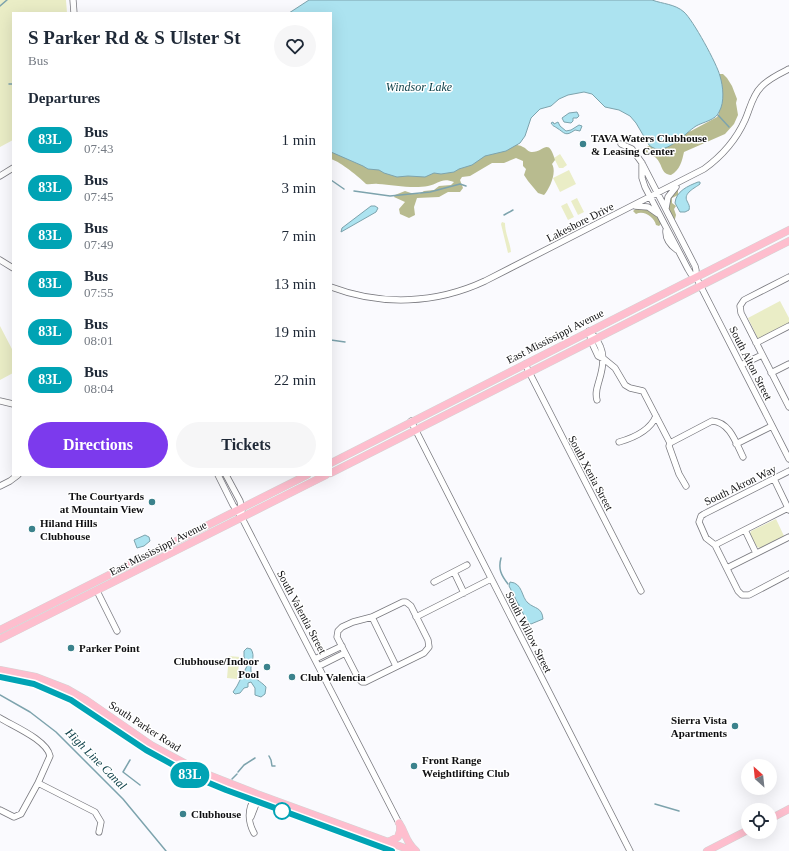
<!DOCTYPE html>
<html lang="en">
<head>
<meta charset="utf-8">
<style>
	:root { --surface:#fff; --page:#f6f6f7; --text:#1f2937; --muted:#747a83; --accent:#7c3aed }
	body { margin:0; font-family:"Times New Roman",serif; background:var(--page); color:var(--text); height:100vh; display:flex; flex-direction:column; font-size:15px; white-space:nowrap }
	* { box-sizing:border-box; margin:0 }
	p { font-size:13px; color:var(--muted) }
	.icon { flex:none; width:22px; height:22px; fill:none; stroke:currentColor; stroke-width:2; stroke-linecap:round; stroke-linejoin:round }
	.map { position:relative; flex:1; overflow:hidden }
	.sheet { position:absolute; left:12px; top:12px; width:320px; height:464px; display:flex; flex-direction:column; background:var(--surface); border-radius:0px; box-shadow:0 4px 16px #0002 }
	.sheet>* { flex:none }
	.badge { padding:0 8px; border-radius:13px; font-size:14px; line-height:26px }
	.needle { width:26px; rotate:333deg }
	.tools { position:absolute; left:741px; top:759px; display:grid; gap:8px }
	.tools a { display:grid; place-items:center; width:36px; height:36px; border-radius:50%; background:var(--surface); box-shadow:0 4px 16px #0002; font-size:20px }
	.map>.badge { position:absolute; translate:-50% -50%; box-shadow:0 0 0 2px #fff }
	h2 { padding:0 16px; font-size:15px; line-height:36px }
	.round { display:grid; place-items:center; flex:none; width:42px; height:42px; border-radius:21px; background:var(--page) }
	.head { display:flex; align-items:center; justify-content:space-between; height:68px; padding:0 16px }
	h1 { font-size:19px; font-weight:800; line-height:30px }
	.cta { display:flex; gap:8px; margin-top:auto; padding:8px 16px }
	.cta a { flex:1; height:46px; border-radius:24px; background:var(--accent); color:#fff; font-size:16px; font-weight:800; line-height:46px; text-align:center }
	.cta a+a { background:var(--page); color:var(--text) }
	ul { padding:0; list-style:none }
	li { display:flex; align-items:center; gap:12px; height:48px; padding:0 16px }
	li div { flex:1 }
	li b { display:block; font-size:15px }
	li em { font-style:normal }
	li .badge { min-width:44px; font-weight:700; text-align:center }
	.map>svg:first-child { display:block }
	.green { fill:#eaedc6 }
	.forest { fill:#b8bb8f }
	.water { fill:#ace3f0; stroke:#7da3ad }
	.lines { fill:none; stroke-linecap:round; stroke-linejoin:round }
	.stream { stroke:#7da3ad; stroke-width:1.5 }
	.minor-casing { stroke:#79797f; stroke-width:7 }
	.major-casing { stroke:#d4d4d4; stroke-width:8 }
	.minor { stroke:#fff; stroke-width:5.5 }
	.major { stroke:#febece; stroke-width:7 }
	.line-casing { stroke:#fff; stroke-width:9 }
	.line { stroke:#00a3b4; stroke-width:6 }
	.poi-dot { fill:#3b828c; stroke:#fff; stroke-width:1.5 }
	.stop-dot { fill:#fff; stroke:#00a3b4; stroke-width:2 }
	.labels { text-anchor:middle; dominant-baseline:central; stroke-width:3; stroke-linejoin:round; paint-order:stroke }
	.poi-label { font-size:11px; font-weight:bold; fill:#0f0f11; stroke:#fff; text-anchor:start }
	.street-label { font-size:11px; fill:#0f0f11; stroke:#fff }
	.water-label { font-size:12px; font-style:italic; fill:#083c45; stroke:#fff }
</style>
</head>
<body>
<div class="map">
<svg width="789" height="851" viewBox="0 0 789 851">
	<rect width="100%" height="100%" fill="#fafafe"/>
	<!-- green -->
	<path class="green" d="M0 0H66L67 13H13V140L0 147Z
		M560 154 567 165 563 168H559L554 158Z
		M569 170 576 184 560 192 553 178Z
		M577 198 584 212 578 215 571 201Z
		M567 203 574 217 568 220 561 206Z
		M502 222 505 223C505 233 510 242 511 252L508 253 501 224Z
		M780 301 789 318V323L758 339 748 318Z
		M0 326 13 351V373L0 380Z
		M776 519 784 536 760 548 757 547 750 534 751 531Z
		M229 656 240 657 237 679 227 678Z"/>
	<!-- forest -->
	<path class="forest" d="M719 74H723L727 78 732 86 737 99 736 103 738 115 734 124 725 134 684 152C682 161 680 170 671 175 661 174 663 166 657 159 655 156 650 155 646 152V148L648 146 691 131 717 117 719 114Z
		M513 144C516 145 520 145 523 147 526 148 527 151 531 152 544 153 548 136 555 160L552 164C557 172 550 188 544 195L538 193 528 181 524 175 526 169 523 166V161L516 158 504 163H492L470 176 462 177 460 180 463 188 460 192H448L439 197 417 198 414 207 415 215 409 218 400 214 399 209 405 202 394 197 395 195 405 191 414 194H419L424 191 434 190 439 186 451 185 454 182C441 177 439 184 428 186 413 189 393 185 378 184 374 183 370 185 366 184 359 177 341 162 331 159V151L480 157Z
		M678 189V195L672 198V203L676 206 674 209 676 215 675 219H671L667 202Z
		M644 207 657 213 661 224 659 226 656 225C654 217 644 210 636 214L633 211 637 208Z"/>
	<!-- water -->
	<path class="water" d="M309 0H652C663 4 675 4 684 12 693 20 717 64 720 76 723 86 725 102 719 112 716 120 703 122 696 126 685 133 664 159 649 145L636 123 630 116 619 110 605 107 592 94 584 92 568 95 559 99 551 106 540 109 531 118 525 136 520 143 506 151 485 156 472 165 459 169 454 172 441 174 434 173 425 177 408 176 397 177 384 173 379 170 368 169 363 166 331 152V13H289Z
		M577 112 579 116 577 118H573V121L571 123 564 122 562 118 569 113Z
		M553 122 554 124 558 122 560 126 566 131 571 130 579 125 582 126 580 131 575 130C565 137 565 133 557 128 551 124 555 128 551 123Z
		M698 182H700V184C695 188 683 193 687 201 689 205 690 206 689 210L685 212H680L675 203C676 191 688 186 698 182Z
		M371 206H375L378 208 376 212 341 232 342 228Z
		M145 535 149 537 150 541 144 546 137 548 134 540Z
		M510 582C523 583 521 597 528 603 535 609 542 607 543 619L531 624 528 623 509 586Z
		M247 648 251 649C256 657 250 663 251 671 253 679 261 681 266 687L265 694 261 697 255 695V688L251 682 248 683V687L244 688 240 693 235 694 233 692 237 686 248 664 247 662 244 657V651Z"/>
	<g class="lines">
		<!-- stream -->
		<path class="stream" d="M0 6 7 0
			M9 84H13
			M718 115 729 127
			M331 180 344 189
			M354 191 390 196 430 192 460 184 466 186
			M504 215 513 210
			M331 340 345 342
			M501 558C498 569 501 575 508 584
			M512 608 519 605
			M0 695 30 712 56 732 123 799 166 851
			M269 756 271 760 272 766H275
			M130 760 123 772 140 785
			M238 772 244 765 255 758
			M232 779 237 774
			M655 804 679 811"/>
		<!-- minor casing -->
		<g class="minor-casing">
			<path id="minor" d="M73 0 74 13
				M621 144 632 149 642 163 695 266 696 270V277
				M642 163V178L645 187 688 269 691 274 696 277 789 459
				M0 176 13 168
				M635 206 648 207 658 214
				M666 208 668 197 676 187
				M666 230C665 239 670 245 677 250
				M0 260 13 268
				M789 277 744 300 740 306 741 313 789 407
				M331 287C381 306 436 304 485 281L704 169C722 156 736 140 745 120 750 109 752 96 761 87 768 79 779 74 789 69
				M589 331 591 341 598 356 604 359 615 368 625 385 630 388 643 391 670 443 669 446 679 474 686 486
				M594 336C606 351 604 364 599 381 597 388 595 393 597 400
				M756 343 789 326
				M525 364 641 591
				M741 365 762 355
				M771 373 789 364
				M0 401 13 404
				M411 421 630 851
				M619 442C633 438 650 431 656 416
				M670 443 712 421C730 422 736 443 743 457
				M736 444 772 426
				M789 471 704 514 701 516 699 522 706 538 715 545 738 591 742 595H749L789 574
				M218 475 233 505 242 518C294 620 347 721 399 823
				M226 475 240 501 242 511
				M774 479 789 510
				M0 486 10 481 18 475
				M745 530 756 553
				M715 545 788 508
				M727 568 789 537
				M454 572 464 593
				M434 582 467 565
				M97 591 117 631
				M403 602H406L411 606 428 640 429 647 424 653 365 682H362L358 678 337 637 338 631 342 627 353 622 372 617Z
				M372 617 396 666
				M416 617 491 579
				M315 659 342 646
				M319 666 345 653
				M0 718C13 726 47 740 50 756L38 783 21 814 14 817 0 810
				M38 783 95 812 101 822 99 832
				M251 817 258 799
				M254 833C248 822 247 809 255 798"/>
		</g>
		<!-- major casing -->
		<g class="major-casing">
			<path id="major" d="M331 463 789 230
				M331 473 789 241
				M0 630 307 475
				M0 639 326 475
				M0 670 36 677 67 689 86 700 151 745 201 772 257 794 413 851
				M0 677 34 684 67 697 86 709 146 750 197 778 226 790 392 851
				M770 819 789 809
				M399 823C407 835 404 840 416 851
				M388 842 398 837 400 831V825
				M707 851 748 830"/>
		</g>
		<!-- minor -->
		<use href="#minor" class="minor"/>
		<!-- major -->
		<use href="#major" class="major"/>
	</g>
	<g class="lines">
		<!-- line casing -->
		<g class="line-casing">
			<path id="line" d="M0 677 34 684 71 700 146 750 197 778 226 790 392 851"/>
		</g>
		<!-- line -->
		<use href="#line" class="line"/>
	</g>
	<!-- markers -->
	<g class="poi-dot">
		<circle cx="583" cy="144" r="4"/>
		<circle cx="152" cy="502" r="4"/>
		<circle cx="32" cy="529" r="4"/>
		<circle cx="71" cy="648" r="4"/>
		<circle cx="267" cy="667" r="4"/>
		<circle cx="292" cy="677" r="4"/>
		<circle cx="735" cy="726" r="4"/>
		<circle cx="414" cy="766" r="4"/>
		<circle cx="183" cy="814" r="4"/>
	</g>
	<circle class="stop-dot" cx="282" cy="811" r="8"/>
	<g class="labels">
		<!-- poi labels -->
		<g class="poi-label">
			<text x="591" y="138">TAVA Waters Clubhouse<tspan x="591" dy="13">&amp; Leasing Center</tspan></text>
			<text x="144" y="496" text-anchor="end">The Courtyards<tspan x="144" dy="13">at Mountain View</tspan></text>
			<text x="40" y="523">Hiland Hills<tspan x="40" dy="13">Clubhouse</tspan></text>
			<text x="79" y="648">Parker Point</text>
			<text x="259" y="661" text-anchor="end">Clubhouse/Indoor<tspan x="259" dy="13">Pool</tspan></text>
			<text x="300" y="677">Club Valencia</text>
			<text x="727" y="720" text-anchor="end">Sierra Vista<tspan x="727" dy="13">Apartments</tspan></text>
			<text x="422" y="760">Front Range<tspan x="422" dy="13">Weightlifting Club</tspan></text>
			<text x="191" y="814">Clubhouse</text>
		</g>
		<!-- street labels -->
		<g class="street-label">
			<text transform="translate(580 222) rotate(-27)">Lakeshore Drive</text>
			<text transform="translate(555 336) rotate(-27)">East Mississippi Avenue</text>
			<text transform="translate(751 363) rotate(63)">South Alton Street</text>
			<text transform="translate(591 473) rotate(62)">South Xenia Street</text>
			<text transform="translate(740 485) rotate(-26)">South Akron Way</text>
			<text transform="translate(158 548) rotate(-27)">East Mississippi Avenue</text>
			<text transform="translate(302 612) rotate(62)">South Valentia Street</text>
			<text transform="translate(529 632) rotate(63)">South Willow Street</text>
			<text transform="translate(145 726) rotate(33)">South Parker Road</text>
		</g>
		<!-- water labels -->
		<g class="water-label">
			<text x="419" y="87">Windsor Lake</text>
			<text transform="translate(96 759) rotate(45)">High Line Canal</text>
		</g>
	</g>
</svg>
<div class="tools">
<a><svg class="needle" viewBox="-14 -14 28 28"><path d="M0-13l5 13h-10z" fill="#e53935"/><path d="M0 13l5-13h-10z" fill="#747a83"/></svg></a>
<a><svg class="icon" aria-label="locate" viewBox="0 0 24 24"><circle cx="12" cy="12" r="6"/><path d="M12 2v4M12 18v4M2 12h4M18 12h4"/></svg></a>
</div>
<b class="badge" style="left:190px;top:775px;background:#00a3b4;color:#fff">83L</b>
<section class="sheet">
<div class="head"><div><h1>S Parker Rd &amp; S Ulster St</h1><p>Bus</p></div><a class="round"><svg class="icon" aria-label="heart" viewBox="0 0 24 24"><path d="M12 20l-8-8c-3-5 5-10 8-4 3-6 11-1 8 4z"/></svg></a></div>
<h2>Departures</h2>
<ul>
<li><span class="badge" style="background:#00a3b4;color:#fff">83L</span><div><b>Bus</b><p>07:43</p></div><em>1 min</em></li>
<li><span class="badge" style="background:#00a3b4;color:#fff">83L</span><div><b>Bus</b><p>07:45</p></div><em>3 min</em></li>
<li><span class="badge" style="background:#00a3b4;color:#fff">83L</span><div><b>Bus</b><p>07:49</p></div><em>7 min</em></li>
<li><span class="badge" style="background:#00a3b4;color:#fff">83L</span><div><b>Bus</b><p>07:55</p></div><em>13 min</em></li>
<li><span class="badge" style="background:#00a3b4;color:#fff">83L</span><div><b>Bus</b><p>08:01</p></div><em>19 min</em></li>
<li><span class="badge" style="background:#00a3b4;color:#fff">83L</span><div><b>Bus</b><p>08:04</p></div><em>22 min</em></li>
</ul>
<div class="cta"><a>Directions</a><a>Tickets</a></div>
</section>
</div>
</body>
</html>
